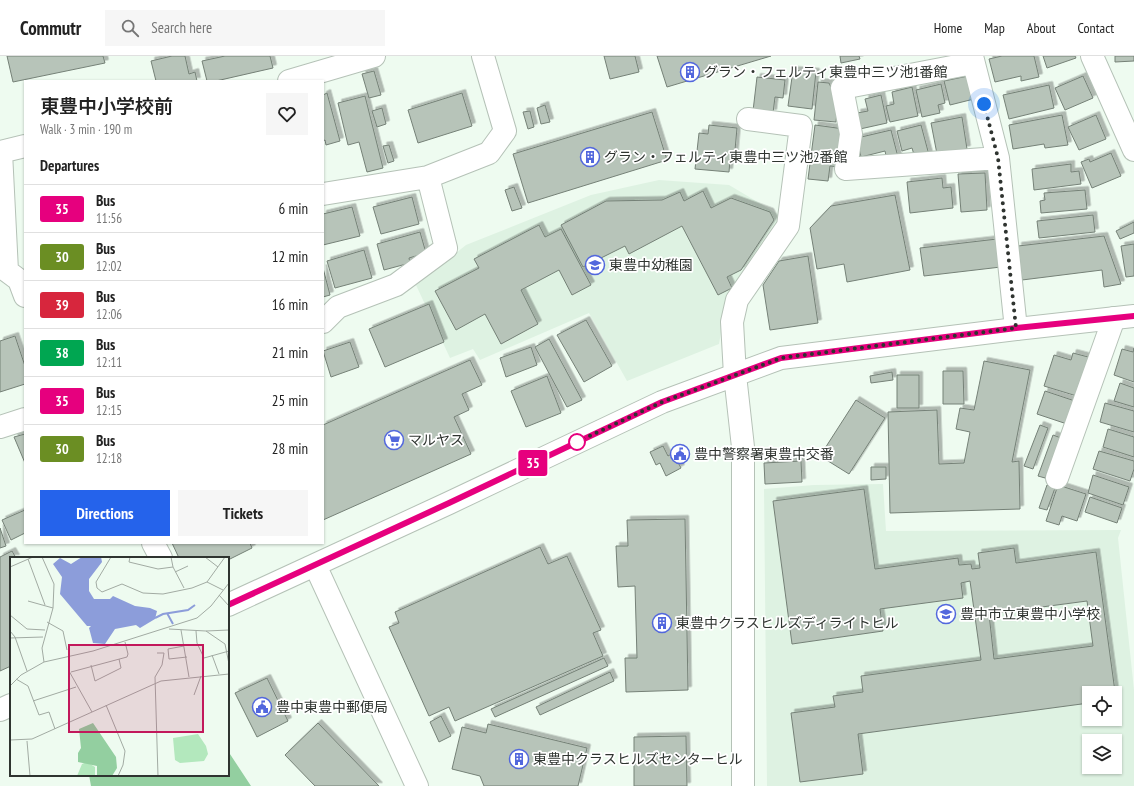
<!DOCTYPE html>
<html lang="en">
<head>
<meta charset="utf-8">
<style>
	:root { --surface:#fff; --page:#f6f6f6; --text:#222; --muted:#767676; --line:#e0e0e0; --accent:#2563eb }
	body { margin:0; font-family:"PT Sans Narrow","Noto Sans JP",sans-serif; background:var(--page); color:var(--text); height:100vh; display:flex; flex-direction:column; font-size:15px; white-space:nowrap }
	* { box-sizing:border-box; margin:0 }
	p { font-size:13px; color:var(--muted) }
	.icon { flex:none; width:22px; height:22px; fill:none; stroke:currentColor; stroke-width:2; stroke-linecap:round; stroke-linejoin:round }
	.map { position:relative; flex:1; overflow:hidden }
	.drawer { position:absolute; left:24px; top:24px; width:300px; height:464px; display:flex; flex-direction:column; background:var(--surface); border-radius:0px; box-shadow:0 1px 3px #0004 }
	.drawer>* { flex:none }
	.badge { padding:0 8px; border-radius:3px; font-size:14px; line-height:26px }
	.fabs { position:absolute; left:1082px; top:630px; display:grid; gap:8px }
	.fabs a { display:grid; place-items:center; width:40px; height:40px; border-radius:0px; background:var(--surface); box-shadow:0 1px 3px #0004; font-size:20px }
	.you { position:absolute; width:20px; height:20px; margin:-10px; border:3px solid #fff; border-radius:50%; background:#1a73e8; box-shadow:0 0 0 6px #1a73e833 }
	.map>.badge { position:absolute; translate:-50% -50%; box-shadow:0 0 0 2px #fff }
	h2 { padding:0 16px; font-size:15px; line-height:36px }
	.round { display:grid; place-items:center; flex:none; width:42px; height:42px; border-radius:0px; background:var(--page) }
	.overview { display:flex; align-items:center; justify-content:space-between; height:68px; padding:0 16px }
	h1 { font-size:19px; font-weight:600; line-height:30px }
	.primary-button { display:flex; gap:8px; margin-top:auto; padding:8px 16px }
	.primary-button a { flex:1; height:46px; border-radius:0px; background:var(--accent); color:#fff; font-size:16px; font-weight:600; line-height:46px; text-align:center }
	.primary-button a+a { background:var(--page); color:var(--text) }
	ul { padding:0; list-style:none }
	li { display:flex; align-items:center; gap:12px; height:48px; padding:0 16px; border-top:1px solid var(--line) }
	li div { flex:1 }
	li b { display:block; font-size:15px }
	li em { font-style:normal }
	li .badge { min-width:44px; font-weight:700; text-align:center }
	header { display:flex; align-items:center; gap:24px; box-sizing:border-box; height:56px; padding:0 20px; background:var(--surface); border-bottom:1px solid var(--line) }
	header strong { font-size:19px }
	nav { display:flex; gap:22px; margin-inline-start:auto; font-size:14px }
	.search { width:280px; height:36px; background:var(--page); display:flex; align-items:center; gap:10px; box-sizing:border-box; padding:0 14px; border-radius:0px; color:var(--muted); font-size:15px }
	.map>svg:first-child { display:block }
	.built { fill:#def2e2; fill-rule:evenodd }
	.forest { fill:#93cfa0 }
	.building { fill:#b7c4b9; stroke:#758177; fill-rule:evenodd; filter:url(#shadow) }
	.lines { fill:none; stroke-linecap:round; stroke-linejoin:round }
	.street-casing { stroke:#b5c2b7; stroke-width:24 }
	.secondary-casing { stroke:#b5c2b7; stroke-width:24 }
	.street { stroke:#fff; stroke-width:22 }
	.secondary { stroke:#fff; stroke-width:22 }
	.line-casing { stroke:#fff; stroke-width:9 }
	.line { stroke:#e6007e; stroke-width:6 }
	.walk { stroke:#2f3430; stroke-width:4; stroke-dasharray:0 7.2 }
	.stop-dot { fill:#fff; stroke:#e6007e; stroke-width:2 }
	.labels { text-anchor:middle; dominant-baseline:central; stroke-width:3.5; stroke-linejoin:round; paint-order:stroke }
	.poi-label { font-size:14px; fill:#2f3430; stroke:#fff; text-anchor:start }
	.inset-river { fill:none; stroke:#8c9dda; stroke-width:2 }
	.inset-road { fill:none; stroke:#a2aba3; stroke-width:1 }
	.view { fill:#c2185b; fill-opacity:0.15; stroke:#c2185b; stroke-width:2 }
	.inset-edge { fill:none; stroke:#2f3430; stroke-width:2 }
</style>
</head>
<body>
<header>
<strong>Commutr</strong>
<div class="search"><svg class="icon" aria-label="search" viewBox="0 0 24 24"><circle cx="10" cy="10" r="6"/><path d="M15 15l6 6"/></svg>Search here</div>
<nav><a>Home</a><a>Map</a><a>About</a><a>Contact</a></nav>
</header>
<div class="map">
<svg width="1134" height="730" viewBox="0 0 1134 730">
	<defs>
		<filter id="shadow"><feDropShadow dx="3.5" dy="-3.5" stdDeviation="0" flood-color="#0004"/></filter>
	</defs>
	<rect width="100%" height="100%" fill="#eefbf0"/>
	<!-- built -->
	<path class="built" d="M659 124 729 129 781 160 727 242 719 288 627 325 589 257 480 304 473 293 450 302 416 229 466 189 591 139Z
		M883 428 886 475 1121 474 1118 482 1134 634V730H767L764 433 814 429ZM1089 637H1115V663H1089ZM1089 685H1115V711H1089Z"/>
	<!-- forest -->
	<path class="forest" d="M228 695 251 730H91L89 719H228Z"/>
	<!-- building -->
	<path class="building" d="M7 0H103L105 7 13 26Z
		M172 0H185L189 18 195 16 197 25H156L151 5Z
		M225 0H270L273 12 216 25H207L202 5Z
		M604 0H635L639 16 610 23Z
		M657 0H771L667 31Z
		M840 0H859L860 3 841 7Z
		M1002 0H1034L1039 21 1021 25V20L995 26 989 3Z
		M1043 0H1075L1076 2 1047 12Z
		M1115 0H1134V5L1115 6Z
		M793 14 816 16 812 53 788 50Z
		M374 15 381 39 369 42 362 18Z
		M968 20 974 43 950 49 944 25Z
		M1083 20 1093 42 1065 54 1055 32Z
		M757 21 785 24 783 42 775 41 773 57 753 55Z
		M818 26 829 27 838 46 836 66 814 64Z
		M941 28 945 47 938 49 940 57 922 61 916 34Z
		M1049 29 1054 52 1009 63 1003 39Z
		M912 31 918 60 890 66 886 50 894 48 892 36Z
		M327 37 340 85 326 89 325 84 323 85V39Z
		M462 37 472 70 418 87 408 54Z
		M881 39 887 67 860 73 857 57 868 55 865 43Z
		M365 40 383 112 367 116 359 86 348 89 338 47Z
		M545 49 550 66 541 68 537 52Z
		M382 52 386 68 377 71 372 55Z
		M530 55 534 71 528 73 523 56Z
		M652 56 667 104 528 147 513 98Z
		M1062 59 1068 89 1045 92 1044 88 1013 93 1009 69Z
		M1096 59 1106 83 1079 94 1068 71Z
		M962 61 967 93 937 98 931 67Z
		M709 69 737 72 734 105 730 104 729 116 695 113 699 77 708 78Z
		M815 69 844 73 840 111 830 110 828 125 808 123Z
		M921 69 929 99 915 102 912 92 902 95 897 75Z
		M891 74 898 101 887 104 885 95 861 101 857 82Z
		M389 89 394 105 388 107 383 90Z
		M1111 97 1121 120 1092 132 1081 106 1089 103 1090 106Z
		M1071 108V116L1079 115 1081 128 1034 134 1032 113Z
		M985 117 987 154 961 156 958 118Z
		M942 122 943 132 951 131 953 152 910 157 907 126Z
		M514 131 522 152 512 155 505 134Z
		M1085 134 1087 153 1041 157 1040 145 1045 144 1044 137Z
		M703 135 711 152 731 142 770 156 774 164 741 214 727 221 732 232 718 239 682 170 629 198 625 190 583 211 561 169 606 145 662 144 680 136 684 145Z
		M895 139 910 214 847 226 844 208 817 213 810 172 831 150Z
		M412 141 419 168 381 178 373 151Z
		M352 151 360 180 323 189V158Z
		M1093 159 1095 176 1039 182 1037 165Z
		M1134 166V177L1120 183 1116 175Z
		M539 169 545 181 561 173 591 229 572 239 559 214 521 234 538 268 501 288 485 258 456 274 435 235 479 212 474 203Z
		M420 176 426 197 409 202 410 207 384 214 377 188Z
		M1104 180 1121 228 1104 231 1102 214 1022 224 1018 190Z
		M997 183 1001 211 924 220 920 192Z
		M1134 188V220L1126 221 1121 190Z
		M364 194 372 222 335 232 327 205Z
		M808 200 818 267 770 274 763 229 779 205Z
		M323 212 330 239 323 241Z
		M429 248 444 286 385 311 369 273Z
		M586 264 612 310 584 326 557 279Z
		M15 280 25 310V328L0 336V285Z
		M549 283 582 344 567 351 535 291Z
		M350 286 359 311 331 321 323 295Z
		M531 291 537 309 506 321 500 302Z
		M1134 292V326L1114 319 1122 293 1133 296Z
		M1073 297 1092 302 1080 341 1044 330 1054 299 1071 304Z
		M470 304 482 329 462 338 469 354 454 361 471 398 323 464V369Z
		M984 305 1030 314 1012 406 1019 405 1020 453 890 457 888 356 937 354 939 408 964 407 970 376 956 373 960 352 974 354Z
		M943 315H963L964 348H943Z
		M892 316 893 324 871 327 870 320Z
		M897 319H919V352H897Z
		M547 320 561 357 526 371 511 335Z
		M1120 327 1134 332V351L1114 345Z
		M1045 335 1075 345 1067 368 1037 358Z
		M856 344 885 362 849 418 820 400Z
		M1105 347 1134 355V376L1100 366Z
		M1040 369 1048 372 1033 413 1024 410Z
		M1108 373 1134 381V401L1103 391Z
		M25 378V407L14 381Z
		M1053 379 1061 382 1045 422 1038 420Z
		M663 390 668 400 673 397 681 412 666 420 660 407 656 409 650 396Z
		M1099 395 1134 405V413L1130 425 1093 413Z
		M801 405 802 426 765 428 764 407Z
		M871 411H886V423L871 424Z
		M1093 419 1129 431 1123 449 1088 437Z
		M1047 429 1055 432 1047 454 1039 452Z
		M1058 429 1086 438 1077 465 1062 460 1059 469 1046 465Z
		M864 433 875 513 958 502 959 509 971 508 972 513 980 512 978 497 1014 492 1016 507 1096 496 1116 643H1115V637H1089V647L858 678 863 718 800 726 791 657 835 651 833 640 863 636 861 620 981 604 970 525 961 527 963 542 880 553 883 575 792 588 773 445ZM1087 545 1093 590 994 603 989 558Z
		M1090 441 1122 452 1117 467 1085 456Z
		M25 454V477L11 484 2 464Z
		M685 463 688 634 626 636 625 602H637L635 530 618 531 616 490H628L627 464Z
		M0 472 6 490 0 492Z
		M172 487H250L252 492 228 504V502H179Z
		M540 491 548 508 567 500 601 574 593 577 603 600 455 665 449 651 429 660 389 571 399 567 395 556Z
		M12 495 16 502H11V610L0 615V501Z
		M604 602 608 610 495 661 491 653Z
		M610 616 614 625 540 659 536 651Z
		M267 622 288 665 257 681 235 637Z
		M441 660 451 680 439 686 430 666Z
		M318 667 379 730H315L285 699Z
		M488 668 587 692 578 730H484L480 720 452 713 462 671 486 677Z
		M686 680 687 730H634V681Z"/>
	<g class="lines">
		<!-- street casing -->
		<g class="street-casing">
			<path id="street" d="M972 0 998 102 1016 273
				M1092 0 1134 94
				M973 7 842 32 851 78 846 113 998 102
				M289 25 374 0
				M0 96 25 90
				M1 96 7 215 19 224 25 240
				M323 138 428 121 489 97 505 75 483 0
				M323 266 338 251 396 229 446 192 428 121
				M735 319 732 266 737 244 788 170 801 70 748 63
				M0 371 25 363
				M1057 422 1114 262
				M153 487 161 502"/>
		</g>
		<!-- secondary casing -->
		<g class="secondary-casing">
			<path id="secondary" d="M735 319 743 391V730
				M315 509 417 730
				M228 549 449 447 662 346 781 302 1016 273 1134 260
				M0 654 11 649"/>
		</g>
		<!-- street -->
		<use href="#street" class="street"/>
		<!-- secondary -->
		<use href="#secondary" class="secondary"/>
	</g>
	<g class="lines">
		<!-- line casing -->
		<g class="line-casing">
			<path id="line" d="M228 549 449 447 662 346 781 302 1016 272 1134 260"/>
		</g>
		<!-- line -->
		<use href="#line" class="line"/>
		<!-- walk -->
		<path class="walk" d="M577 386 662 346 781 302 1016 272 998 102 984 48"/>
	</g>
	<!-- icons -->
	<defs>
		<g id="building-ring" transform="scale(1)"><circle r="9.5" fill="#fff" stroke="#5267dd" stroke-width="1.5"/><path d="M-4-6H4V6H1V3H-1V6H-4ZM-2.5-4.3h1.7v1.8h-1.7ZM.8-4.3h1.7v1.8H.8ZM-2.5-1h1.7V.8h-1.7ZM.8-1h1.7V.8H.8Z" fill="#5267dd"/></g>
		<g id="school-ring" transform="scale(1)"><circle r="9.5" fill="#fff" stroke="#5267dd" stroke-width="1.5"/><path d="M0-5L7-2L0 1L-7-2ZM-4 1L0 2.5L4 1V4Q0 6-4 4Z" fill="#5267dd"/></g>
		<g id="supermarket-ring" transform="scale(1)"><circle r="9.5" fill="#fff" stroke="#5267dd" stroke-width="1.5"/><path d="M-6-5.5h2.5l.6 2H6L4.5 2H-2.5L-4.4-4H-6ZM-1.5 3.2a1.3 1.3 0 1 0 .1 0ZM3 3.2a1.3 1.3 0 1 0 .1 0Z" fill="#5267dd"/></g>
		<g id="civic-ring" transform="scale(1)"><circle r="9.5" fill="#fff" stroke="#5267dd" stroke-width="1.5"/><path d="M-.6-6.5H3V-4.5H.6V-3L4-1V1h2V6H-6V1h2V-1L-.6-3ZM-1.2 2.5V6h2.4V2.5Z" fill="#5267dd"/></g>
	</defs>
	<g fill-rule="evenodd">
		<use href="#building-ring" x="690" y="16"/>
		<use href="#building-ring" x="590" y="101"/>
		<use href="#school-ring" x="595" y="209"/>
		<use href="#supermarket-ring" x="394" y="384"/>
		<use href="#civic-ring" x="680" y="398"/>
		<use href="#school-ring" x="946" y="558"/>
		<use href="#building-ring" x="662" y="567"/>
		<use href="#civic-ring" x="262" y="651"/>
		<use href="#building-ring" x="519" y="703"/>
	</g>
	<!-- markers -->
	<circle class="stop-dot" cx="577" cy="386" r="8"/>
	<g class="labels">
		<!-- poi labels -->
		<g class="poi-label">
			<text x="704" y="16">グラン・フェルティ東豊中三ツ池1番館</text>
			<text x="604" y="101">グラン・フェルティ東豊中三ツ池2番館</text>
			<text x="609" y="209">東豊中幼稚園</text>
			<text x="408" y="384">マルヤス</text>
			<text x="694" y="398">豊中警察署東豊中交番</text>
			<text x="960" y="558">豊中市立東豊中小学校</text>
			<text x="676" y="567">東豊中クラスヒルズディライトヒル</text>
			<text x="276" y="651">豊中東豊中郵便局</text>
			<text x="533" y="703">東豊中クラスヒルズセンターヒル</text>
		</g>
	</g>
	<!-- overview -->
	<g transform="translate(10 501)">
		<rect width="219" height="219" fill="#eefbf0"/>
		<path d="M188 177 196 189 198 197 194 204 170 206 165 203 163 181ZM77 205 85 210V219H67L72 207Z" fill="#b3e8bd"/>
		<path d="M83 166 106 200 107 211 102 219H87V209L68 205V196L71 191 69 172Z" fill="#93cfa0"/>
		<path d="M72 0H91L92 5 79 22V34L84 42H100L103 39 125 49 140 51 147 54 145 62 130 71 126 68 105 72 95 87 83 86 79 71 81 69H77L50 37 52 20 43 7 50 1 61 7Z" fill="#8c9dda"/>
		<path class="inset-river" d="M157 56 163 67M145 61 153 57 178 53 185 48"/>
		<path class="inset-road" d="M101 0 86 25 87 31 92 35 112 27 133 36 153 37 182 31 197 25 213 33M120 0 119 5 148 12 163 10M161 0 163 10 174 31M195 0 208 10M18 2 35 48M0 10 23 0M165 15 178 9M197 25 215 0M209 38 219 49M18 44 43 51M0 58 17 72 35 73M37 65 53 74 57 93M159 72 196 74 219 73M171 73 179 120M0 74 5 80 17 114M186 74 187 86 194 101 219 94M196 74 215 87 219 107M0 81 33 80M174 89 158 92 159 102 177 100M147 96H154L152 108 145 120 148 219M202 98 209 117M59 99V114L82 155M34 105 83 94 187 61 201 49 219 26M81 108 85 124 111 111 109 102M61 115 117 100 118 97 115 85M6 122 18 129 29 158 39 155 45 172M0 129 11 118 34 105 32 91 43 51 44 27 32 0M184 138 191 119M23 144 66 130M96 148 115 194 113 208 108 219M0 183 22 182 151 124 219 117M17 184 20 219"/>
		<path class="view" d="M59 88H193V175H59Z"/>
		<rect width="219" height="219" class="inset-edge"/>
	</g>
</svg>
<div class="fabs">
<a><svg class="icon" aria-label="locate" viewBox="0 0 24 24"><circle cx="12" cy="12" r="6"/><path d="M12 2v4M12 18v4M2 12h4M18 12h4"/></svg></a>
<a><svg class="icon" aria-label="layers" viewBox="0 0 24 24"><path d="M12 4l9 5-9 5-9-5zM3 14l9 5 9-5"/></svg></a>
</div>
<div class="you" style="left:984px;top:48px"></div>
<b class="badge" style="left:533px;top:407px;background:#e6007e;color:#fff">35</b>
<section class="drawer">
<div class="overview"><div><h1>東豊中小学校前</h1><p>Walk · 3 min · 190 m</p></div><a class="round"><svg class="icon" aria-label="heart" viewBox="0 0 24 24"><path d="M12 20l-8-8c-3-5 5-10 8-4 3-6 11-1 8 4z"/></svg></a></div>
<h2>Departures</h2>
<ul>
<li><span class="badge" style="background:#e6007e;color:#fff">35</span><div><b>Bus</b><p>11:56</p></div><em>6 min</em></li>
<li><span class="badge" style="background:#6b8e23;color:#fff">30</span><div><b>Bus</b><p>12:02</p></div><em>12 min</em></li>
<li><span class="badge" style="background:#d7263d;color:#fff">39</span><div><b>Bus</b><p>12:06</p></div><em>16 min</em></li>
<li><span class="badge" style="background:#00a651;color:#fff">38</span><div><b>Bus</b><p>12:11</p></div><em>21 min</em></li>
<li><span class="badge" style="background:#e6007e;color:#fff">35</span><div><b>Bus</b><p>12:15</p></div><em>25 min</em></li>
<li><span class="badge" style="background:#6b8e23;color:#fff">30</span><div><b>Bus</b><p>12:18</p></div><em>28 min</em></li>
</ul>
<div class="primary-button"><a>Directions</a><a>Tickets</a></div>
</section>
</div>
</body>
</html>
